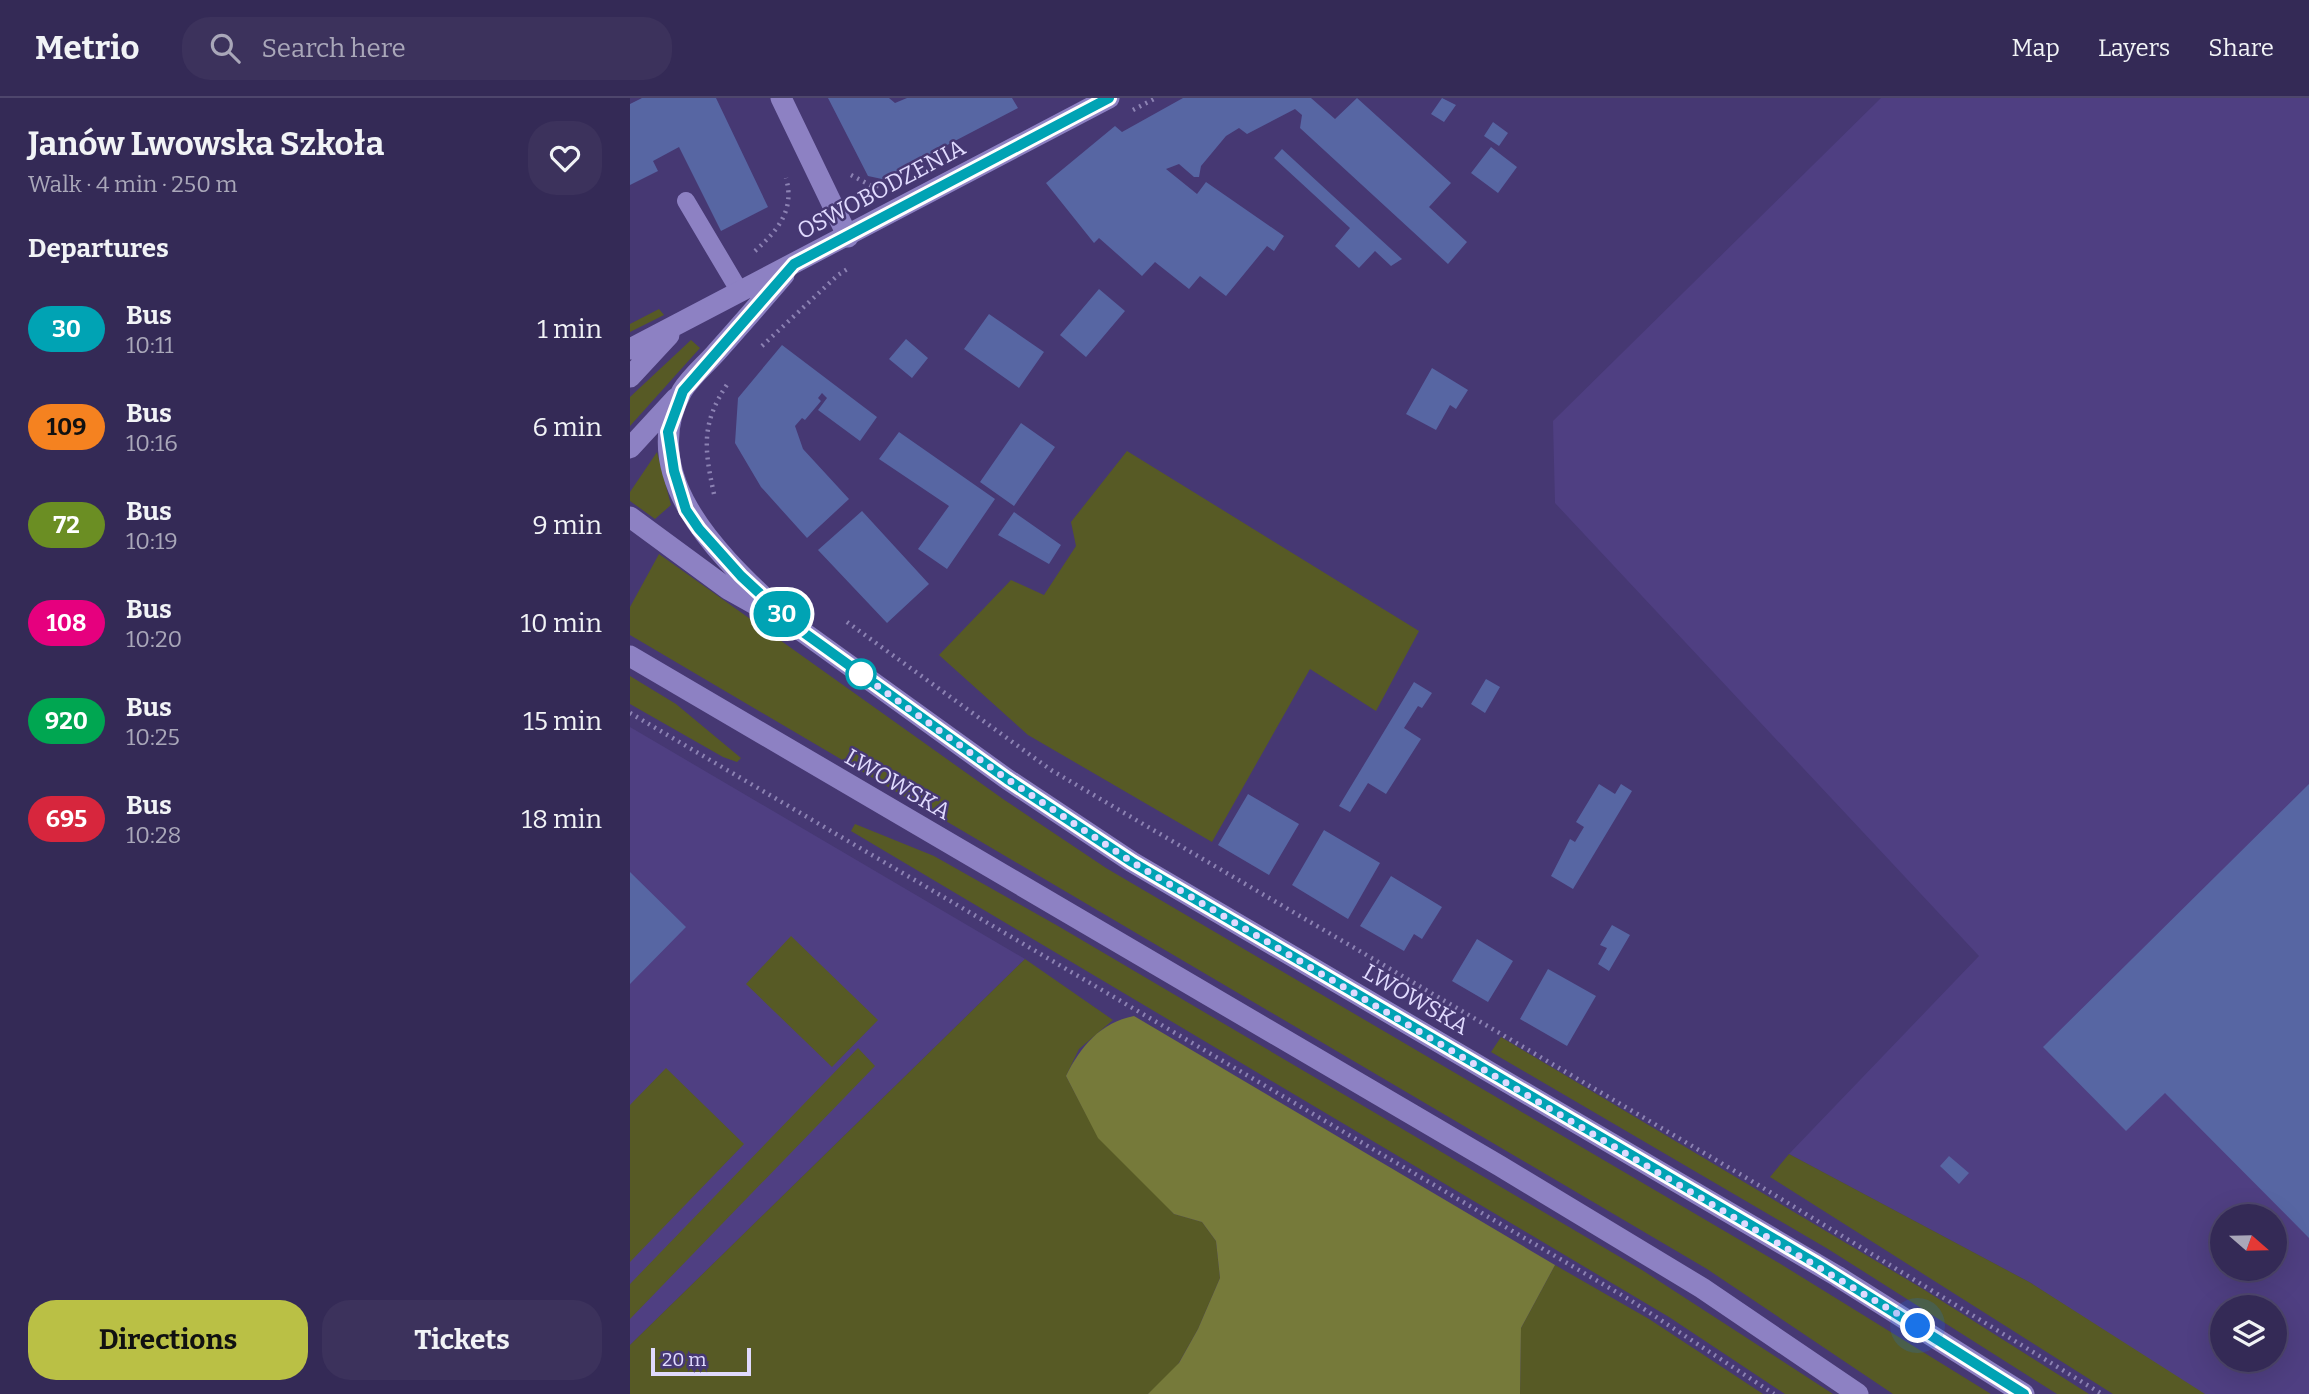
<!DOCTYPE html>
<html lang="en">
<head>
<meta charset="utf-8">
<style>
	:root { --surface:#342a56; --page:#3c325c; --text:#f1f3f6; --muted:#a9a7b9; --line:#4e466c; --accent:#bac045 }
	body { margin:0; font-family:Bitter,serif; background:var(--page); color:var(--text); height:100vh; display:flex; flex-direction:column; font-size:26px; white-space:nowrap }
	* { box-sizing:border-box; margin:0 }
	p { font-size:23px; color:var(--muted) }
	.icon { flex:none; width:38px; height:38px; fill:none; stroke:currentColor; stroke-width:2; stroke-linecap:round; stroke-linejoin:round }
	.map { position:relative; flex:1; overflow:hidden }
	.panel { display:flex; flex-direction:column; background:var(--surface); width:630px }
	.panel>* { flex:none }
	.badge { padding:0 14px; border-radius:23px; font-size:24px; line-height:46px }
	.needle { width:46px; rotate:110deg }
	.fabs { position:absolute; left:1580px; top:1106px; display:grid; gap:14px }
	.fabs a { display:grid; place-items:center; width:77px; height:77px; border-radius:50%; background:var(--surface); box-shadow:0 7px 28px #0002,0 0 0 2px var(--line); font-size:35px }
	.scale { position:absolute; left:21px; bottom:18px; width:100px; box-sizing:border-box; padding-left:7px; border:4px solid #e0dafe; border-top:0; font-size:19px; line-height:24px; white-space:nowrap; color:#e0dafe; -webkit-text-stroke:5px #463873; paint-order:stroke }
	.you { position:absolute; width:35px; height:35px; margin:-18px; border:5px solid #fff; border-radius:50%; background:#1a73e8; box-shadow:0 0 0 10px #1a73e833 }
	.map>.badge { position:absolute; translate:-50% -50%; box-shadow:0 0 0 4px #fff }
	h2 { padding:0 28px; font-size:26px; line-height:63px }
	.round { display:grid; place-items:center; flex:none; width:74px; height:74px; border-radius:28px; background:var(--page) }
	.headline { display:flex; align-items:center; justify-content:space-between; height:119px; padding:0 28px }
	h1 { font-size:33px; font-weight:700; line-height:52px }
	.primary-button { display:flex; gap:14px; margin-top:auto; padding:14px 28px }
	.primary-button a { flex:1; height:80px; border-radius:28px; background:var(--accent); color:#111; font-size:28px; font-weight:700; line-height:80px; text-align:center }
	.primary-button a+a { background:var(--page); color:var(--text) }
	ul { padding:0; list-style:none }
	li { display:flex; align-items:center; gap:21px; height:98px; padding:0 28px }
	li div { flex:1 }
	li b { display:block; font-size:26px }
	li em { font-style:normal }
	li .badge { min-width:77px; font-weight:700; text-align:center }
	header { display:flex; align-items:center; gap:42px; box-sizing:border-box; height:98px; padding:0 35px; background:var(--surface); border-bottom:2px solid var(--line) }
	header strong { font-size:33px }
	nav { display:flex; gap:38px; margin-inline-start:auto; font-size:24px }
	.search { width:490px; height:63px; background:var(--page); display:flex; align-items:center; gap:18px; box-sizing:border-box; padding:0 24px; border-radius:28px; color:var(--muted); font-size:26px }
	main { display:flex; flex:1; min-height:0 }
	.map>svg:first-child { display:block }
	.built { fill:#4f3f82; fill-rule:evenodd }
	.green { fill:#575a25 }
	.forest { fill:#767a3a }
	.building { fill:#5766a3 }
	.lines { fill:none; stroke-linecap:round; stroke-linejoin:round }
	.path { stroke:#8c82b3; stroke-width:4.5; stroke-dasharray:2 5; stroke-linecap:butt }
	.lane { stroke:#8d81c3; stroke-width:18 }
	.street { stroke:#8d81c3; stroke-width:21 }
	.secondary { stroke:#8d81c3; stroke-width:21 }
	.line-casing { stroke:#fff; stroke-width:16 }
	.line { stroke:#00a3b4; stroke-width:10 }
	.walk { stroke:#e0dafe; stroke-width:7; stroke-dasharray:0 12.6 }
	.stop-dot { fill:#fff; stroke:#00a3b4; stroke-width:3.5 }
	.labels { text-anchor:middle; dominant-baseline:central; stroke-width:5; stroke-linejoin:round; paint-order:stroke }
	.street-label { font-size:23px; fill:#e0dafe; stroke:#463873 }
</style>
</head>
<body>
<header>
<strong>Metrio</strong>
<div class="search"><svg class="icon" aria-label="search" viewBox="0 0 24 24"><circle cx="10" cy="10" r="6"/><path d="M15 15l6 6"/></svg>Search here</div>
<nav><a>Map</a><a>Layers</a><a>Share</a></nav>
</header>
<main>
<section class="panel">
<div class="headline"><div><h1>Janów Lwowska Szkoła</h1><p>Walk · 4 min · 250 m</p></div><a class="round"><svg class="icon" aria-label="heart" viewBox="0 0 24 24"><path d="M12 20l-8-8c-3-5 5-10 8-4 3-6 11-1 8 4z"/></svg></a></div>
<h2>Departures</h2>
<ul>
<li><span class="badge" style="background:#00a3b4;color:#fff">30</span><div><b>Bus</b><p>10:11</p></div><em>1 min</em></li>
<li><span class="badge" style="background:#f58220;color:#111">109</span><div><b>Bus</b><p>10:16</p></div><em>6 min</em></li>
<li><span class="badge" style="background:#6b8e23;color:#fff">72</span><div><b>Bus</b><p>10:19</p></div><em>9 min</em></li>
<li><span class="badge" style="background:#e6007e;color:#fff">108</span><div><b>Bus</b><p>10:20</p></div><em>10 min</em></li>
<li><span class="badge" style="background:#00a651;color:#fff">920</span><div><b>Bus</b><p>10:25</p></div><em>15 min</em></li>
<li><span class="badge" style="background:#d7263d;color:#fff">695</span><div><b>Bus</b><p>10:28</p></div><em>18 min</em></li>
</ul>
<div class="primary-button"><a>Directions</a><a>Tickets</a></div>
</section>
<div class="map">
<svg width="1679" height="1296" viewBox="0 0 1679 1296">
	<rect width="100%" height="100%" fill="#463873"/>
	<!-- built -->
	<path class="built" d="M1251 0H1679V1296H1571L1401 1185 1159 1056 1349 858 925 405 923 323ZM1592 1118H1645V1171H1592ZM1592 1209H1645V1262H1592Z
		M0 629 395 861 0 1247Z"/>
	<!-- green -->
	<path class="green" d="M29 211 34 217 0 234V226Z
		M61 242 70 250 0 328V299Z
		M497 353 789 533 746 613 680 571 582 744 398 637 309 557 381 482 414 497 446 448 441 424Z
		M27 354 41 407 25 421 0 403V394Z
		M29 456 373 701 476 770 1149 1165 1361 1296H1263L1077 1171 0 537V509Z
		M0 578 46 606 111 660 107 664 93 659 0 606Z
		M225 726 304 758 428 828 1012 1172 1203 1296H1155L1039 1219 221 733Z
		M161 838 248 922 202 969 116 886Z
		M395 861 483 922 449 951 436 978 456 1016 544 1116 572 1124 586 1143 590 1180 568 1231 537 1286 528 1288 518 1296H0V1247Z
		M871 939 1293 1191 1459 1296H1427L1198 1151 861 954Z
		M228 950 245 968 0 1221V1186Z
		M36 970 114 1046 0 1164V1007Z
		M1159 1056 1401 1185 1575 1296H1483L1140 1079Z
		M925 1167 1019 1221 1133 1296H890L891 1230Z"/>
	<!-- forest -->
	<path class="forest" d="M504 918 925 1167 891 1230 890 1296H518L549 1265 568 1231 590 1180 586 1143 572 1124 544 1116 468 1040 436 978C451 948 470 925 504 918Z"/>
	<!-- building -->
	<path class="building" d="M12 0H86L138 109 91 133 49 49 23 63 28 73 0 87V6Z
		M198 0H259L265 5 277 0H382L388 10 252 81 238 78Z
		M553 0H681L705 21 727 0 821 85 799 109 837 144 818 166 670 30 672 17 665 11 617 36 609 30 596 38 571 68 569 79H564L549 66 536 71 567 96 576 84 654 138 644 153 637 148 596 198 570 178 559 191 525 164 512 178 469 140 464 145 416 85 485 28 492 34Z
		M812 0 826 7 814 24 801 16Z
		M863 24 878 35 869 48 854 38Z
		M861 49 887 69 868 95 841 75Z
		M652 51 715 109 772 161 761 168 745 153 729 170 705 148 720 130 644 60Z
		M469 191 495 213 456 259 430 237Z
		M359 216 414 254 389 290 334 251Z
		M276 241 298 260 282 280 259 261Z
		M152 247 247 319 230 343 188 312 197 300 192 295 188 300 191 303 175 322 172 320 165 328 173 351 219 401 177 440 131 389 105 345 108 300Z
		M802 270 838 292 826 311 820 307 806 332 776 316Z
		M391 325 425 349 384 408 350 384Z
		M269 334 365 401 317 471 288 451 319 408 249 361Z
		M232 413 299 486 257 525 188 452Z
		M384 414 431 447 419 466 368 437Z
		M856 581 870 589 855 615 841 606Z
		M784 584 802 595 792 610 788 608 774 630 791 641 756 696 738 685 720 714 709 708Z
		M969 686 985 696 991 686 1002 693 943 791 921 778 940 741 945 744 954 729 946 724Z
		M1679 686V1140L1535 995 1496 1033 1413 949Z
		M618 696 669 726 639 777 588 747Z
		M694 732 750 765 718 821 662 787Z
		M0 774 56 829 0 886Z
		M761 778 812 809 792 841 784 836 774 853 730 828Z
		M982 827 1000 837 979 873 968 866 977 850 970 847Z
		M847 841 883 863 858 904 822 883Z
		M918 871 966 898 937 948 890 921Z
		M1319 1058 1339 1075 1329 1086 1310 1068Z"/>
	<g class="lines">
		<!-- path -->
		<path class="path" d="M503 12 526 0
			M221 77 242 88H251
			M125 153C148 132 165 112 156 80
			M132 248 208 177 219 170
			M84 396C74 350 71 325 98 285
			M217 524 421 672 1120 1082 1472 1296
			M0 615 1000 1202 1144 1296"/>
		<!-- lane -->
		<path class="lane" d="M56 103 110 194"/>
		<!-- street -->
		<path class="street" d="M151 0 218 139"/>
		<!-- secondary -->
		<path class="secondary" d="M0 251 479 0
			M0 279 39 237
			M0 350 46 300
			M0 419 98 491 166 529 377 681 502 764 1207 1178 1394 1296
			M141 506C86 454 6 376 52 293 60 280 74 268 84 257 107 231 131 204 154 177
			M0 558 870 1068 1072 1190 1228 1296"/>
	</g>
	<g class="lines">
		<!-- line casing -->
		<g class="line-casing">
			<path id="line" d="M479 0 164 166 53 293 38 334 44 373 56 412 69 431 111 478 166 529 377 681 502 764 1187 1166 1394 1296"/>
		</g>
		<!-- line -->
		<use href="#line" class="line"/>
		<!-- walk -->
		<path class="walk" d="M231 576 229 575 377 681 502 764 1288 1228"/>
	</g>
	<!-- markers -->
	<circle class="stop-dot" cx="231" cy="576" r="14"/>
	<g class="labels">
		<!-- street labels -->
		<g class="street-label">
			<text transform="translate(251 91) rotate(-28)">OSWOBODZENIA</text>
			<text transform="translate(268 686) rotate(30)">LWOWSKA</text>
			<text transform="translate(786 901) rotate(30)">LWOWSKA</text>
		</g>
	</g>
</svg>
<div class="fabs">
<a><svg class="needle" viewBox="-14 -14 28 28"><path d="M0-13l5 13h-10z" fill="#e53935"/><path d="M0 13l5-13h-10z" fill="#a9a7b9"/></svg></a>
<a><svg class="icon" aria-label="layers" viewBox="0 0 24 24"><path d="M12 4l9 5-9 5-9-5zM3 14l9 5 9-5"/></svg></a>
</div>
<div class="scale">20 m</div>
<div class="you" style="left:1288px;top:1228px"></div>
<b class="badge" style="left:152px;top:516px;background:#00a3b4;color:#fff">30</b>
</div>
</main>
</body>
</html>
